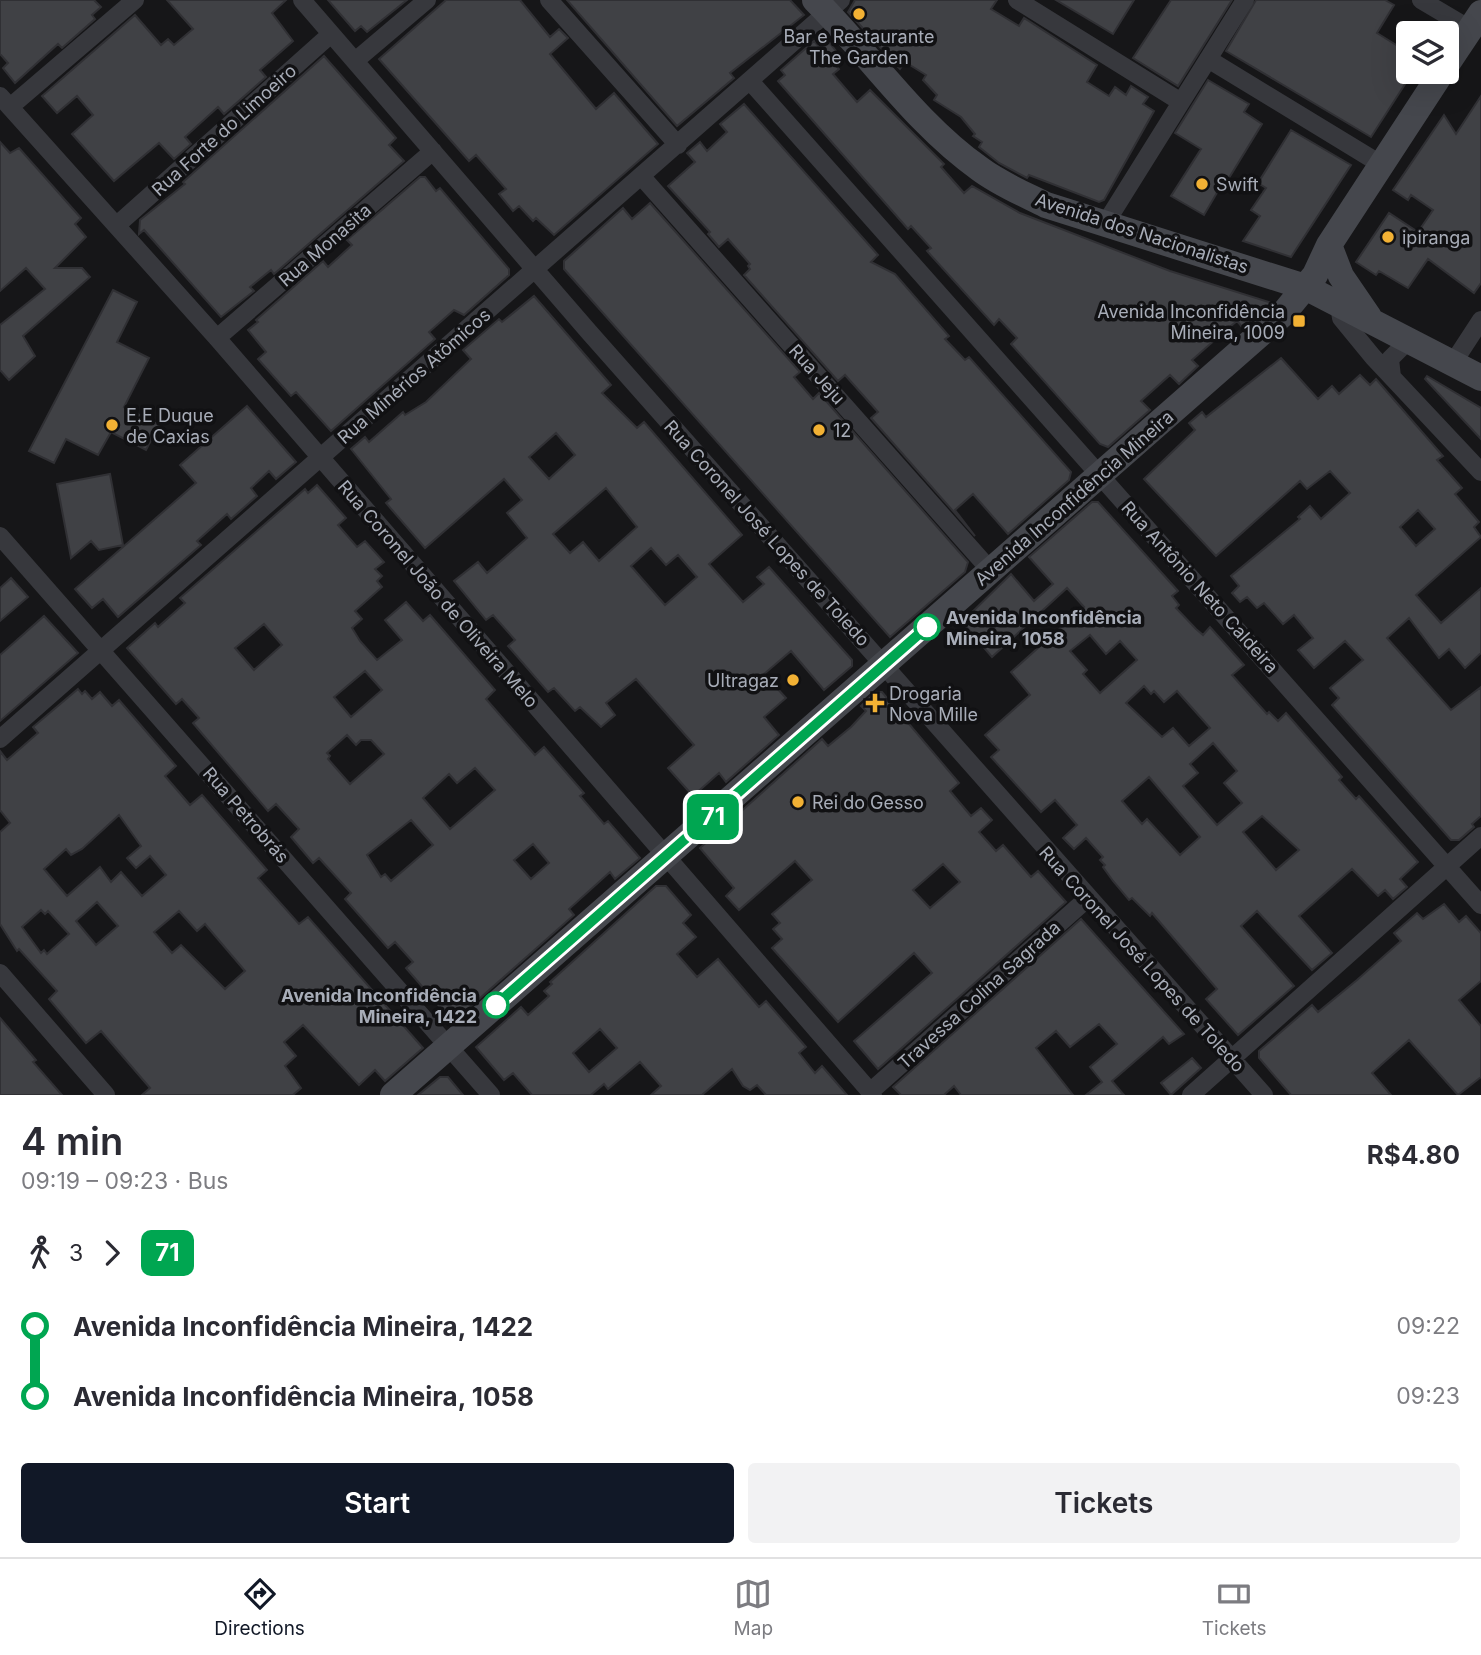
<!DOCTYPE html>
<html lang="en">
<head>
<meta charset="utf-8">
<style>
	:root { --surface:#fff; --page:#f2f2f3; --text:#2b2b33; --muted:#7c7c81; --line:#e1e1e2; --accent:#111827 }
	body { margin:0; font-family:Inter,sans-serif; background:var(--page); color:var(--text); height:100vh; display:flex; flex-direction:column; font-size:26px; white-space:nowrap }
	* { box-sizing:border-box; margin:0 }
	p { font-size:23px; color:var(--muted) }
	.icon { flex:none; width:38px; height:38px; fill:none; stroke:currentColor; stroke-width:2; stroke-linecap:round; stroke-linejoin:round }
	.map { position:relative; height:1095px; overflow:hidden }
	.details { display:flex; flex-direction:column; background:var(--surface); flex:1 }
	.details>* { flex:none }
	.badge { padding:0 14px; border-radius:10px; font-size:24px; line-height:46px }
	.tools { position:absolute; left:1396px; top:21px; display:grid; gap:14px }
	.tools a { display:grid; place-items:center; width:63px; height:63px; border-radius:7px; background:var(--surface); box-shadow:0 7px 28px #0002; font-size:35px }
	.map>.badge { position:absolute; translate:-50% -50%; box-shadow:0 0 0 4px #fff }
	.legs { display:flex; align-items:center; gap:10px; height:77px; padding:0 21px; font-size:23px }
	.legs p { margin-inline-start:auto }
	.headline { display:flex; align-items:center; justify-content:space-between; height:119px; padding:0 21px }
	h1 { font-size:38px; font-weight:600; line-height:52px }
	.primary-button { display:flex; gap:14px; margin-top:auto; padding:14px 21px }
	.primary-button a { flex:1; height:80px; border-radius:7px; background:var(--accent); color:#fff; font-size:28px; font-weight:600; line-height:80px; text-align:center }
	.primary-button a+a { background:var(--page); color:var(--text) }
	ul { padding:0 21px; list-style:none }
	li { display:flex; align-items:center; gap:24px; height:70px; font-size:26px }
	li i { display:grid; place-items:center; width:10px; height:100%; margin:0 9px; background:currentColor }
	li i::after { content:''; width:18px; height:18px; margin:-9px; border:5px solid; border-radius:50%; background:var(--surface) }
	li p { margin-inline-start:auto }
	li:first-child i { background:linear-gradient(#0000 50%,currentColor 0) }
	li:last-child i { background:linear-gradient(currentColor 50%,#0000 0) }
	.menu { display:flex; justify-content:space-around; align-items:center; height:98px; border-top:2px solid var(--line); background:var(--surface); font-size:19px; color:var(--muted) }
	.menu a { display:grid; justify-items:center; gap:4px }
	.menu .active { color:var(--accent) }
	.map>svg:first-child { display:block }
	.building { fill:#404145; stroke:#303034; stroke-width:2; fill-rule:evenodd }
	.lines { fill:none; stroke-linecap:round; stroke-linejoin:round }
	.street { stroke:#37383d; stroke-width:18 }
	.secondary { stroke:#45474d; stroke-width:26 }
	.line-1-casing { stroke:#fff; stroke-width:16 }
	.line-1 { stroke:#00a651; stroke-width:10 }
	.poi-dot { fill:#f2b134; stroke:#111113; stroke-width:2.5 }
	.stop-1-dot { fill:#fff; stroke:#00a651; stroke-width:3.5 }
	.labels { text-anchor:middle; dominant-baseline:central; stroke-width:7; stroke-linejoin:round; paint-order:stroke }
	.poi-label { font-size:18px; fill:#a8adb8; stroke:#111113; text-anchor:start }
	.street-label { font-size:18px; fill:#a8adb8; stroke:#111113 }
	.stop-label { font-size:18px; font-weight:bold; fill:#a8adb8; stroke:#111113; text-anchor:start }
</style>
</head>
<body>
<div class="map">
<svg width="1481" height="1095" viewBox="0 0 1481 1095">
	<rect width="100%" height="100%" fill="#161618"/>
	<!-- building -->
	<path class="building" d="M0 0H94L101 7 92 15 95 19 62 48 58 44 15 83 3 68 8 63 0 54Z
		M167 0H286L272 13 293 41 260 70 266 77 224 114 218 107 185 137 191 144 174 159 159 143 114 181 72 134 93 115 77 96 57 113 42 96 135 15 161 45 168 39 174 45 193 29Z
		M328 0H407L367 32 361 26 355 31Z
		M446 0H520L550 37 559 29 568 38 550 54 596 109 614 93 658 144 554 235 536 218 533 221 519 206 513 211 499 194 506 189 476 155 469 161 379 59Z
		M567 0H790L804 15 730 73 734 78 677 126Z
		M855 0H997L991 9 1019 26 1024 18 1097 65 1087 82 1109 96 1115 87 1126 95 1131 86 1148 97 1143 104 1154 111 1104 200 1099 202 1029 175 1027 178 999 163 979 147 982 142 973 136 975 134 961 117 934 100 937 95 923 80 926 75 905 62 900 69 848 12Z
		M1056 0H1134L1113 34Z
		M1171 0H1232L1178 86 1133 58Z
		M1256 0H1385L1394 5 1377 33 1409 53V78L1371 137 1226 51Z
		M814 41 820 48 828 41 836 51 829 57 839 69 833 74 857 102 870 90 944 164 941 167 964 193 972 186 1020 213 1170 271 1272 303 1243 328 1237 321 1225 331 1192 360 1198 366 1179 384 1170 375 1141 401 1150 410 1108 447 1100 444 1011 344 1017 338 999 319 994 325 927 251 931 248 911 226 908 229 778 81 785 75 781 70Z
		M324 56 396 138 389 145 404 161 274 274 271 270 250 287 254 291 221 317 144 230 139 234 140 220 185 184 183 182Z
		M1208 80 1249 104 1244 112 1262 124 1221 191H1218L1204 215 1171 196 1201 149 1175 133Z
		M1481 96V283L1474 293 1428 259 1408 288 1379 271 1376 275 1356 262 1389 213 1418 232 1433 210 1411 195 1408 200 1393 190 1444 115 1456 134Z
		M744 104 878 255 871 262 895 274 949 336 945 339 965 360 969 357 1071 472 1069 480 1008 534 973 494 955 510 975 536 871 418 878 412 845 375 838 381 744 275 750 269 748 266 750 264 728 239 719 247 708 234 710 232 668 186 695 162 687 153 700 142 707 151 727 132 720 124Z
		M1291 130 1351 165 1291 257 1243 241 1260 216 1251 210 1266 188 1258 183Z
		M0 142 10 153 19 148 81 218 75 224 86 237 55 268H82L90 277 23 336 35 356 9 380 0 370V325L45 289 26 268 0 291Z
		M420 177H425L436 191 440 188 509 269V275L464 315 454 310 429 332 435 339 331 431 296 392 291 396 258 359 266 352 248 330 258 322 256 320 323 261 328 267 352 245 347 240Z
		M650 203 800 372 794 377 813 399 819 393 968 562 965 572 890 637 564 269V261L623 208 632 219Z
		M113 290 137 302 117 342 149 358 124 407 159 425 146 450 111 432 98 455 66 439 54 463 29 451Z
		M534 296 611 385 602 393 637 428 644 422 742 535 709 564 743 602 764 584 757 577 769 567 852 660V666L824 690 791 651 764 674 786 698 764 717 779 735 726 782 719 773 693 796 668 768 694 745 636 679 606 703 615 715 601 727 580 707 575 711 554 688 548 692 508 646 515 640 493 615 486 620 454 581 478 562 487 573 527 538 507 513 522 500 504 479 425 548 386 503 391 499 351 449 365 437 369 442 403 412 405 415 426 402 471 359 463 350 499 319 502 322ZM556 433 575 455 549 479 529 457ZM606 488 637 527 599 561 583 542 570 553 553 534ZM651 548 666 565 678 555 697 577 665 605 631 566Z
		M1281 358 1318 399 1332 386 1339 394 1360 375 1370 385 1376 379 1443 456 1437 460 1462 488 1455 494 1479 522 1474 527 1481 537 1416 595 1441 623 1481 588V653L1465 668 1449 649 1439 658 1409 618 1387 638 1451 710 1481 687V816L1472 824 1474 827 1459 840H1451L1332 705 1339 698 1330 688 1363 660 1345 641 1314 668 1298 650 1313 638 1294 615 1283 624 1264 603 1257 608 1247 597 1240 602 1232 593 1239 586 1231 576 1300 519 1298 517 1310 506 1321 519 1350 493 1330 471 1307 489 1300 481 1216 556 1144 479 1195 430 1189 423 1202 412 1206 417ZM1418 510 1435 529 1416 546 1400 527Z
		M1427 376 1481 408V439L1425 379Z
		M247 406 296 462 276 479 269 471 251 488 257 496 231 519 227 514 197 541 201 545 118 617 103 599 92 608 75 589 196 483 180 465Z
		M110 474 123 545 99 550 91 541 71 558 57 484Z
		M317 485 346 518 338 525 357 547 365 541 384 562 375 569 382 576 377 581 382 587 355 611 362 619 352 628 360 641 377 660 402 640 385 620 406 602 423 621 430 615 495 690 486 699 535 755 544 747 584 793 580 796 604 824 608 821 640 858 615 879 610 872 569 909 574 915 453 1022 406 968 413 962 395 942 388 948 345 899 351 893 319 858 313 863 291 837 299 829 276 804 268 811 193 723 199 718 182 699 176 704 127 648 155 623 158 627 185 603 180 598 305 489 308 493ZM264 624 282 645 254 670 235 648ZM365 671 382 690 351 717 334 697ZM347 735 356 745 361 740H371L384 754 350 784 328 759 330 756 327 753ZM475 768 495 790 450 829 423 798 449 774 457 783ZM411 820 433 845 391 881 385 874 381 877 367 855ZM533 844 549 863 531 879 514 860Z
		M1092 502H1098L1178 591 1172 596 1179 605 1176 608 1196 629 1203 635 1210 627 1244 665 1232 675 1267 714 1269 712 1278 721 1286 713 1342 777 1339 780 1356 799 1359 796 1418 862 1400 879 1407 887 1393 899 1385 890 1378 896 1352 869 1299 916 1332 953 1312 970 1257 911 1241 926 1294 986 1238 1035 1206 999 1217 989 1152 913 1150 916 1132 898 1129 900 1113 881 1103 867 1105 865 1100 860 1103 857 1086 838 1074 849 1063 838 1077 825 1055 800 1041 812 991 757 999 750 985 735 1030 695 1011 672 1084 607 1067 588 992 657 962 622 1011 574 1034 601 1053 584 1029 557ZM1090 635 1106 654 1120 641 1137 660 1100 693 1083 674 1087 670 1070 651ZM1144 686 1151 694 1154 691 1164 702 1177 691 1210 728 1189 746 1173 728 1162 737 1126 703ZM1213 743 1237 771 1224 783 1242 803 1217 825 1183 786 1198 773 1190 764ZM1149 777 1200 837 1180 855 1147 819 1142 824 1122 801ZM1262 816 1299 850 1276 870 1243 832Z
		M11 578 28 597 0 621V588Z
		M44 616 78 653 0 721V655Z
		M78 689 82 694 85 691 92 699 100 692 112 706 119 700 176 766 165 776 190 805 202 795 267 870 258 878 299 924 308 917 423 1048 385 1081 375 1070 359 1085 303 1025 284 1042 296 1056 285 1066 301 1088 293 1095H142L150 1088 101 1031 86 1043 49 999 57 991 19 949 17 951 0 924V832L10 823 0 810V751L7 760 38 733 33 727ZM119 815 141 846 127 858 136 868 150 856 166 875 142 896 121 872 111 882 100 867 67 896 44 869 66 849 71 855 82 849ZM97 902 118 926 96 945 76 921ZM41 910 45 914 48 911 69 934 47 954 44 950 41 953 22 927ZM179 911 197 931 205 924 245 971 225 989 181 945 172 953 154 932Z
		M876 692H882L959 783 950 791 971 816 981 808 992 820 979 832 996 851 1003 845 1031 877 1038 871 1066 902 878 1069 854 1041 932 973 914 953 838 1022 772 948 782 939 773 929 780 923 772 914 812 880 795 861 739 910 726 896 734 888 700 848 822 739 828 746 851 727 866 711 861 706ZM943 864 960 882 930 908 913 890Z
		M656 886H666L691 915 683 923 696 937 677 954 697 977 718 959 759 1007 766 1001 806 1047 799 1053 815 1073 822 1066 847 1095H766L757 1085 750 1090 743 1086 732 1069 702 1095H651L661 1086 640 1062 608 1089 604 1084 591 1095H532L513 1073 504 1080 476 1047 521 1007 528 1015 549 996 544 991 552 984 550 982ZM600 1029 617 1048 589 1072 573 1053Z
		M1444 904 1459 922 1466 916 1481 933V981L1459 1000 1481 1026V1077L1458 1095 1409 1040 1372 1073 1391 1095H1291L1259 1058V1051L1312 1005 1318 1012 1357 980 1401 941 1394 933 1417 913 1423 919Z
		M1081 919 1184 1034 1169 1044 1163 1037 1112 1081 1124 1095H1086L1102 1082 1090 1067 1117 1044 1099 1024 1070 1047 1056 1031 1036 1048 1073 1095H961L954 1086 944 1095H901L893 1087Z
		M0 1018 36 1060 33 1062 62 1095H0Z
		M1192 1058 1201 1068 1171 1095 1161 1083Z
		M440 1077H448L463 1095H418Z"/>
	<g class="lines">
		<!-- street -->
		<path class="street" d="M302 0 589 332 1264 1095
			M549 0 678 145
			M1017 0 1181 102
			M1421 0 1470 29
			M1208 59 1382 165
			M355 61 427 0
			M750 81 1481 905
			M0 96 217 338 873 1095
			M10 107 135 0
			M642 177 991 571
			M1105 224 1245 0
			M117 225 331 34
			M1339 305 1341 318 1373 357 1481 472
			M217 338 433 151
			M1453 363 1481 320
			M1392 377 1390 359 1404 345 1413 342
			M0 536 491 1095
			M0 739 841 0
			M0 973 106 1095
			M870 1092 1088 898
			M1191 1095 1481 836"/>
		<!-- secondary -->
		<path class="secondary" d="M815 0C870 55 916 124 980 169 1000 184 1024 194 1046 205L1305 287 1481 378
			M1447 64 1481 13
			M1329 245 1341 276 1369 317
			M393 1095 1283 314 1315 275 1329 245 1442 72"/>
	</g>
	<g class="lines">
		<!-- line-1 casing -->
		<g class="line-1-casing">
			<path id="line-1" d="M496 1005 927 627"/>
		</g>
		<!-- line-1 -->
		<use href="#line-1" class="line-1"/>
	</g>
	<!-- markers -->
	<g class="poi-dot">
		<circle cx="859" cy="14" r="7"/>
		<circle cx="1202" cy="184" r="7"/>
		<circle cx="1388" cy="237" r="7"/>
		<rect x="1292" y="314" width="14" height="14" rx="3.5"/>
		<circle cx="112" cy="425" r="7"/>
		<circle cx="819" cy="430" r="7"/>
		<circle cx="793" cy="680" r="7"/>
		<path d="M871.5 692.5h7v7h7v7h-7v7h-7v-7h-7v-7h7z"/>
		<circle cx="798" cy="802" r="7"/>
	</g>
	<g class="stop-1-dot">
		<circle cx="927" cy="627" r="12"/>
		<circle cx="496" cy="1005" r="12"/>
	</g>
	<g class="labels">
		<!-- poi labels -->
		<g class="poi-label">
			<text x="859" y="36" text-anchor="middle">Bar e Restaurante<tspan x="859" dy="21">The Garden</tspan></text>
			<text x="1216" y="184">Swift</text>
			<text x="1402" y="237">ipiranga</text>
			<text x="1285" y="311" text-anchor="end">Avenida Inconfidência<tspan x="1285" dy="21">Mineira, 1009</tspan></text>
			<text x="126" y="415">E.E Duque<tspan x="126" dy="21">de Caxias</tspan></text>
			<text x="833" y="430">12</text>
			<text x="779" y="680" text-anchor="end">Ultragaz</text>
			<text x="889" y="693">Drogaria<tspan x="889" dy="21">Nova Mille</tspan></text>
			<text x="812" y="802">Rei do Gesso</text>
		</g>
		<!-- street labels -->
		<g class="street-label">
			<text transform="translate(224 130) rotate(-42)">Rua Forte do Limoeiro</text>
			<text transform="translate(1142 233) rotate(18)">Avenida dos Nacionalistas</text>
			<text transform="translate(325 245) rotate(-41)">Rua Monasita</text>
			<text transform="translate(817 374) rotate(48)">Rua Jeju</text>
			<text transform="translate(414 376) rotate(-41)">Rua Minérios Atômicos</text>
			<text transform="translate(1074 498) rotate(-41)">Avenida Inconfidência Mineira</text>
			<text transform="translate(767 533) rotate(48)">Rua Coronel José Lopes de Toledo</text>
			<text transform="translate(1200 587) rotate(48)">Rua Antônio Neto Caldeira</text>
			<text transform="translate(438 594) rotate(49)">Rua Coronel João de Oliveira Melo</text>
			<text transform="translate(246 815) rotate(49)">Rua Petrobrás</text>
			<text transform="translate(1142 959) rotate(48)">Rua Coronel José Lopes de Toledo</text>
			<text transform="translate(979 995) rotate(-42)">Travessa Colina Sagrada</text>
		</g>
		<!-- stop labels -->
		<g class="stop-label">
			<text x="946" y="617">Avenida Inconfidência<tspan x="946" dy="21">Mineira, 1058</tspan></text>
			<text x="477" y="995" text-anchor="end">Avenida Inconfidência<tspan x="477" dy="21">Mineira, 1422</tspan></text>
		</g>
	</g>
</svg>
<div class="tools">
<a><svg class="icon" aria-label="layers" viewBox="0 0 24 24"><path d="M12 4l9 5-9 5-9-5zM3 14l9 5 9-5"/></svg></a>
</div>
<b class="badge" style="left:713px;top:817px;background:#00a651;color:#fff">71</b>
</div>
<section class="details">
<div class="headline"><div><h1>4 min</h1><p>09:19 – 09:23 · Bus</p></div><b>R$4.80</b></div>
<div class="legs"><svg class="icon" aria-label="walk" viewBox="0 0 24 24"><circle cx="13" cy="4" r="2"/><path d="M13 8l-2 6 4 7M11 14l-3 7M7 12l3-4h3l4 4"/></svg>3<svg class="icon" aria-label="forward" viewBox="0 0 24 24"><path d="M9 5l7 7-7 7"/></svg><b class="badge" style="background:#00a651;color:#fff">71</b></div>
<ul>
<li><i style="color:#00a651"></i><b>Avenida Inconfidência Mineira, 1422</b><p>09:22</p></li>
<li><i style="color:#00a651"></i><b>Avenida Inconfidência Mineira, 1058</b><p>09:23</p></li>
</ul>
<div class="primary-button"><a>Start</a><a>Tickets</a></div>
</section>
<nav class="menu">
<a class="active"><svg class="icon" aria-label="directions" viewBox="0 0 24 24"><path d="M12 3l9 9-9 9-9-9zM9 14v-3h6M13 9l2 2-2 2"/></svg>Directions</a>
<a><svg class="icon" aria-label="map" viewBox="0 0 24 24"><path d="M3 6l6-2 6 2 6-2v14l-6 2-6-2-6 2zM9 4v14M15 6v14"/></svg>Map</a>
<a><svg class="icon" aria-label="tickets" viewBox="0 0 24 24"><path d="M3 7h18v10H3zM15 7v10"/></svg>Tickets</a>
</nav>
</body>
</html>
